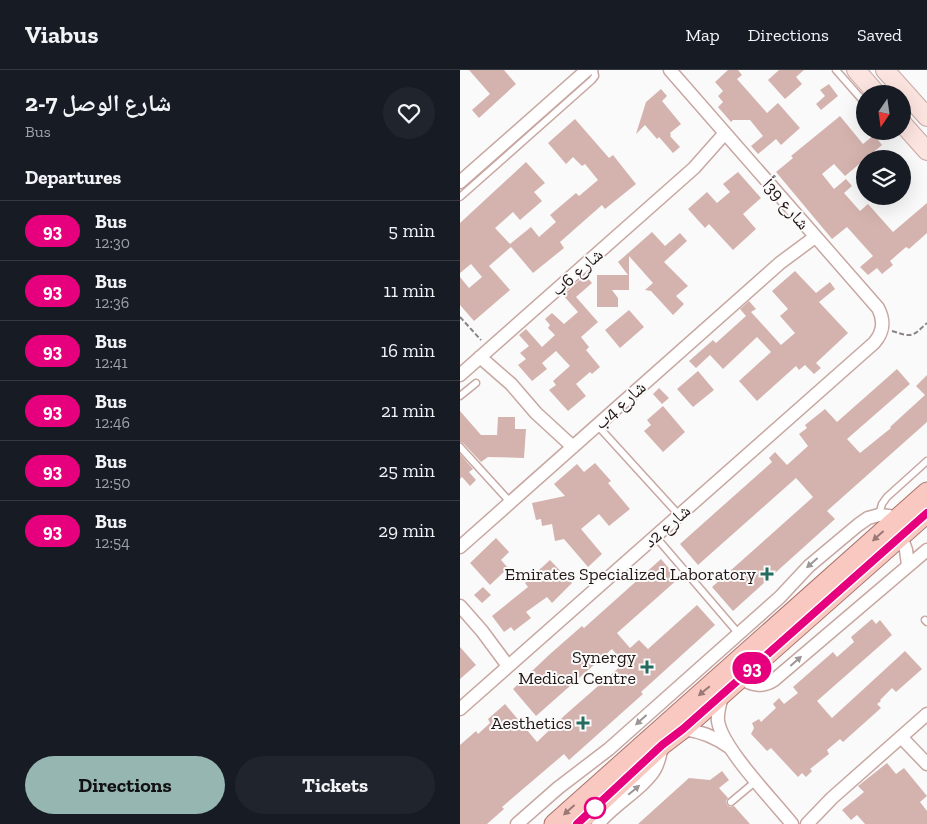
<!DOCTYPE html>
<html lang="en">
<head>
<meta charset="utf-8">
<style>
	:root { --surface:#171b24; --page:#20242c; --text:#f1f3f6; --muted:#9ea1a6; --line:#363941; --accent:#96b6b2 }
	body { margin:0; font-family:"Zilla Slab","Noto Naskh Arabic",serif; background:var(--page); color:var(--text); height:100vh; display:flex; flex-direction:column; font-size:19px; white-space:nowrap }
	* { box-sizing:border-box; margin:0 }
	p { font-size:16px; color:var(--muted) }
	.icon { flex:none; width:28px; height:28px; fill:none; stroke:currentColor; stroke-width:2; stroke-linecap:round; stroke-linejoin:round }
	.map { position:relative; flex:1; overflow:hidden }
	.side { display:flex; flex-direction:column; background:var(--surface); width:460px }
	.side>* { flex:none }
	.badge { padding:0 10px; border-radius:16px; font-size:18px; line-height:32px }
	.needle { width:32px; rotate:193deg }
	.tools { position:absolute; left:396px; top:15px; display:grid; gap:10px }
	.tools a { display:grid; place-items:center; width:55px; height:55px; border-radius:50%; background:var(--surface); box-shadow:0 5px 20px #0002; font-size:25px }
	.map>.badge { position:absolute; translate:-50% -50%; box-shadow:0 0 0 2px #fff }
	h2 { padding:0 25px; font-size:19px; line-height:45px }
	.round { display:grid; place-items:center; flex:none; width:52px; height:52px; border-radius:26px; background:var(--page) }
	.head { display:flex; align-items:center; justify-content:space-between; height:85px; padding:0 25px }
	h1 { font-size:24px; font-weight:700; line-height:38px }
	.action { display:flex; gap:10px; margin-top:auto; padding:10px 25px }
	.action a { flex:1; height:58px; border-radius:30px; background:var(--accent); color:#111; font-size:20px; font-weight:700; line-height:58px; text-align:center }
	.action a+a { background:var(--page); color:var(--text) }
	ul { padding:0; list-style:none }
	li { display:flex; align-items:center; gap:15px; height:60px; padding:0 25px; border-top:1px solid var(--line) }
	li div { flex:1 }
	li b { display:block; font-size:19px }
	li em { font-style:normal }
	li .badge { min-width:55px; font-weight:700; text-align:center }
	header { display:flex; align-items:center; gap:30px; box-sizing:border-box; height:70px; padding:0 25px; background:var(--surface); border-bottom:1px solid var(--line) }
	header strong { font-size:24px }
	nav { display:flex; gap:28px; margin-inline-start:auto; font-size:18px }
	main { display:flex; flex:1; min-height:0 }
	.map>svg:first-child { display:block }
	.building { fill:#d4b3ae }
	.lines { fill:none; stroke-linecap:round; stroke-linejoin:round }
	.lane-casing { stroke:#c8a7a2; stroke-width:9 }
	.street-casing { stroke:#c8a7a2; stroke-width:15 }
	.secondary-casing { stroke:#c8a7a2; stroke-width:20 }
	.primary-casing { stroke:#ab736a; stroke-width:21 }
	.path { stroke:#8a8483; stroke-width:2; stroke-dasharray:5 2.5; stroke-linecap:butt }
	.lane { stroke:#fff; stroke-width:6 }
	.street { stroke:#fff; stroke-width:12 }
	.secondary { stroke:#fce4e0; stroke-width:18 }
	.primary { stroke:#f8c8c1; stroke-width:19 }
	.oneway { fill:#997974 }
	.oneway2 { fill:#9c9796 }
	.line-casing { stroke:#fff; stroke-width:11 }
	.line { stroke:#e6007e; stroke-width:8 }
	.poi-dot { fill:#266b5f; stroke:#fafafa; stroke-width:2 }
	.stop-dot { fill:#fff; stroke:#e6007e; stroke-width:2.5 }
	.labels { text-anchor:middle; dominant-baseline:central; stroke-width:4; stroke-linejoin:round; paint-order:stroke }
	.street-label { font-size:18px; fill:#241816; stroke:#fafafa }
	.poi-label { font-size:18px; fill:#241816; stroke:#fafafa; text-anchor:end }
</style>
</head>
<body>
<header>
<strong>Viabus</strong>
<nav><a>Map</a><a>Directions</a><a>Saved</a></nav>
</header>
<main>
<section class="side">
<div class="head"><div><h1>شارع الوصل 7-2</h1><p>Bus</p></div><a class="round"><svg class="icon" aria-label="heart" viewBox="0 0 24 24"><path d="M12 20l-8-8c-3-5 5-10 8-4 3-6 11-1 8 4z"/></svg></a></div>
<h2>Departures</h2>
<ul>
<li><span class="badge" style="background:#e6007e;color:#fff">93</span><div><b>Bus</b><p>12:30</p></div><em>5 min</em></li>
<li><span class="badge" style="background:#e6007e;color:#fff">93</span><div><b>Bus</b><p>12:36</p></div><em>11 min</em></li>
<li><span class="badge" style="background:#e6007e;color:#fff">93</span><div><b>Bus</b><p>12:41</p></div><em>16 min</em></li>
<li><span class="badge" style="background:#e6007e;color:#fff">93</span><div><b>Bus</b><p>12:46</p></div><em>21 min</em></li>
<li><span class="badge" style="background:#e6007e;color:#fff">93</span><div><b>Bus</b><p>12:50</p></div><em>25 min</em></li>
<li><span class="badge" style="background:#e6007e;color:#fff">93</span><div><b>Bus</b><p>12:54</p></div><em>29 min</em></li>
</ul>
<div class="action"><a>Directions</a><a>Tickets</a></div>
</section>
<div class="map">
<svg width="467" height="754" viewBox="0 0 467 754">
	<rect width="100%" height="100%" fill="#fafafa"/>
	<!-- building -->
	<path class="building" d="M9 0H44L56 14 19 48 12 40 30 24Z
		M268 0H278L282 5 277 9 307 43 318 33 340 58 321 75 316 69 298 84 291 76 303 66 290 50H273L271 52 258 37 263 32 258 26 263 21 255 12Z
		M319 0H344L336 7 342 14 325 29 308 10Z
		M369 14 378 26 361 40 356 34 365 26 360 20Z
		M201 19 207 26 202 31 221 54 210 63 211 65 210 66 220 77 213 83 199 67 197 69 185 55 176 64 186 32Z
		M380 46 403 74 414 65 422 75 385 106 374 94 362 104 374 119 386 109 392 116 384 123 400 141 408 134 433 162 467 133V163L449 179 446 177 430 191 433 195 422 204 417 198 408 205 400 197 413 186 387 157 372 169 316 102 333 88 331 86Z
		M115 49 149 88 153 85 176 114 145 139 142 135 100 172 104 178 73 203 51 177 29 196 50 220 14 251 0 235V207L9 218 22 207 11 194 0 203V153L66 92 85 113 74 122 82 131 60 150 53 142 35 158 50 174 71 157 79 167 96 152 90 145 116 123 119 126 138 110 125 94 122 96 113 87 106 94 88 73Z
		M278 102 301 128 283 144 296 159 273 180 249 154 245 158 228 139 247 122 257 133 270 122 263 114Z
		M192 162 205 176 220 163 227 171 204 192 228 216 216 226 224 234 213 245 191 221 185 220 193 213 169 186V220H152L158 228V237H137V205H168L158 192Z
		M335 201 356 223 370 212 375 219 359 232 388 263 356 293 361 298 354 304 345 295 339 300 336 296 297 331 279 311 311 282 297 267 263 299 250 285 236 298 229 291 253 270 256 273 286 246 280 239 289 231 296 239 291 242 321 275 335 263 320 246 328 239 312 221Z
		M125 205 132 213 116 227 138 252 121 267 129 277 126 280 140 297 132 304 130 302 116 314 126 326 108 341 89 320 96 315 93 311 110 296 96 281 82 293 87 299 72 311 58 295 66 289 60 283 69 276 59 265 66 259 82 277 95 265 88 258 90 255 85 249 92 243 104 254 118 242 103 225Z
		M169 240 184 257 160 278 145 260Z
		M437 299 450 314 387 369 400 383 431 358 430 357 465 325 456 316 467 305V352L367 441 375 449 273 541 252 517 353 427 336 408 238 495 220 474 312 392 309 388 315 382 327 395 348 376 339 364 347 358 345 355 365 339 377 352Z
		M238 301 254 320 233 337 217 319Z
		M199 318 209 328 202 334 193 324Z
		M203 336 225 362 203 382 184 361 191 355 187 350Z
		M0 341 21 365H37L38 347H55V359H66L64 388 28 387 21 392 4 374 0 372Z
		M0 384 13 399 9 402 16 410 10 416 2 407 0 409Z
		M135 393 151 411 148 413 170 439 149 456 139 444 121 459 142 484 128 497 104 469 95 471 92 454 82 456 81 449 76 450 72 433 105 426 94 414 117 394 124 402Z
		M36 468 49 482 41 490 48 498 30 515 10 493Z
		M201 489 218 509 157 563 170 578 179 570 188 579 237 535 255 555 181 622 183 624 109 690 104 684 42 737 44 739 27 754H0V675L16 661 18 664 30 653 28 649 45 634 77 672 105 645 145 610 164 593 152 579 76 646 53 619 90 584 122 556 124 558Z
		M90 490 112 513 92 533 87 527 66 542 71 548 54 561 51 557 44 562 32 546 68 517 65 513Z
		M23 517 31 525 22 533 14 525Z
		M412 549 416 554 420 550 432 565 357 631 372 648 445 581 462 599 436 622 432 618 420 630 421 631 417 634 421 638 383 672 380 669 367 680 369 684 350 699 352 701 346 707 342 703 338 707 311 678 307 681 291 664 294 658 292 653 299 649 301 652 316 638 313 634 319 628 324 634 338 623 333 617 373 582 377 587 394 572 391 567Z
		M0 577 16 595 0 609Z
		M427 693 436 704 444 698 467 726 460 732 467 741V754H405L397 745 391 750 382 740 404 722 398 716Z
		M262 701 269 710 259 718 268 728 266 731 267 735 270 737 274 736 290 754H178L229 708 250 710Z"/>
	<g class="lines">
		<!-- lane casing -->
		<g class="lane-casing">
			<path id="lane" d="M376 0 405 33
				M0 127 132 10 135 6 134 0
				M0 326 16 313
				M137 355 219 445
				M0 377 50 432
				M419 445 422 434 427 427 467 391
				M195 466 279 564
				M465 550 467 552
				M271 732 296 711"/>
		</g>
		<!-- street casing -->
		<g class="street-casing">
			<path id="street" d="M0 112 127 0
				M20 287 51 314 76 343 113 377
				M0 305 234 98 265 63
				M441 466 446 480 448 495
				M0 477 320 193 355 167
				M0 536 22 561 48 596
				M280 608C292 615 302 618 314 610L467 480
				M263 624C260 633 257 641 258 651 262 678 313 730 332 754
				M0 639 414 273C423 263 425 251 418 238L210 0
				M223 659C240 661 254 666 269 677
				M441 667 467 694
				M57 754 98 718 149 679 320 527 349 496 398 455 408 448 419 445 429 446 436 451
				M138 754C153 735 184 718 195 699 199 692 200 684 202 677
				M347 754 372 728 467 644"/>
		</g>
		<!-- secondary casing -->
		<g class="secondary-casing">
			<path id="secondary" d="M396 0 417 24
				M425 0 467 47
				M442 53 467 81"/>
		</g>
		<!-- primary casing -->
		<g class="primary-casing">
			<path id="primary" d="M94 754 467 422
				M117 754 202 675 223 659 467 443"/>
		</g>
		<!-- path -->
		<path class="path" d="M0 247 21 270
			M432 261C452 267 451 268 467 253"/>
		<!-- lane -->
		<use href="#lane" class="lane"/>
		<!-- street -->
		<use href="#street" class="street"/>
		<!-- secondary -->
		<use href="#secondary" class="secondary"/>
		<!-- primary -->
		<use href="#primary" class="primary"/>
	</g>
	<!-- one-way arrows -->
	<defs><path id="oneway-solid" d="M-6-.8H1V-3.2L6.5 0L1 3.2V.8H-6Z" transform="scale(1.25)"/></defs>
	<g class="oneway">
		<use href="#oneway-solid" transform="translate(418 466) rotate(138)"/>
		<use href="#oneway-solid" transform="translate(244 621) rotate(140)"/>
		<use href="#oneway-solid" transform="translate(109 740) rotate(138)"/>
	</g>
	<g class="oneway2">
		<use href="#oneway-solid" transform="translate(352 493) rotate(139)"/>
		<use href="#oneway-solid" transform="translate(336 591) rotate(-41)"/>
		<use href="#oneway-solid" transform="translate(181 650) rotate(138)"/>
		<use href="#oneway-solid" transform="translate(174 720) rotate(-40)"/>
	</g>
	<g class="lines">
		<!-- line casing -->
		<g class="line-casing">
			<path id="line" d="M117 754 202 675 223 659 467 443"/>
		</g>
		<!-- line -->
		<use href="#line" class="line"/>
	</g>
	<!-- markers -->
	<g class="poi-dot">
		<path d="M304.5 496.5h5v5h5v5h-5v5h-5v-5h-5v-5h5z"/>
		<path d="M184.5 589.5h5v5h5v5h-5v5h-5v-5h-5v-5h5z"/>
		<path d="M120.5 645.5h5v5h5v5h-5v5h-5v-5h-5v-5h5z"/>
	</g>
	<circle class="stop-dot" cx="135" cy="738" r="10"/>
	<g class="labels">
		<!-- street labels -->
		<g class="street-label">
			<text transform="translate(326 134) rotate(49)">شارع 39أ</text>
			<text transform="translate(117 202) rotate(-41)">شارع 6ب</text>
			<text transform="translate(160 335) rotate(-42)">شارع 4ب</text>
			<text transform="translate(207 456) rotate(-41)">شارع 2د</text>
		</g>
		<!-- poi labels -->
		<g class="poi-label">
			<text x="296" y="504">Emirates Specialized Laboratory</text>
			<text x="176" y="587">Synergy<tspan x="176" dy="21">Medical Centre</tspan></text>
			<text x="112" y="653">Aesthetics</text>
		</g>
	</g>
</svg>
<div class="tools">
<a><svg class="needle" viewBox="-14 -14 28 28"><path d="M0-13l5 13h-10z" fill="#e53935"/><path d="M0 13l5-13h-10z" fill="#9ea1a6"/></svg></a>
<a><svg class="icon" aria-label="layers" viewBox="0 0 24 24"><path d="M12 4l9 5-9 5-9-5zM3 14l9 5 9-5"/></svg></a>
</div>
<b class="badge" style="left:292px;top:598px;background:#e6007e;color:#fff">93</b>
</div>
</main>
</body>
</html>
